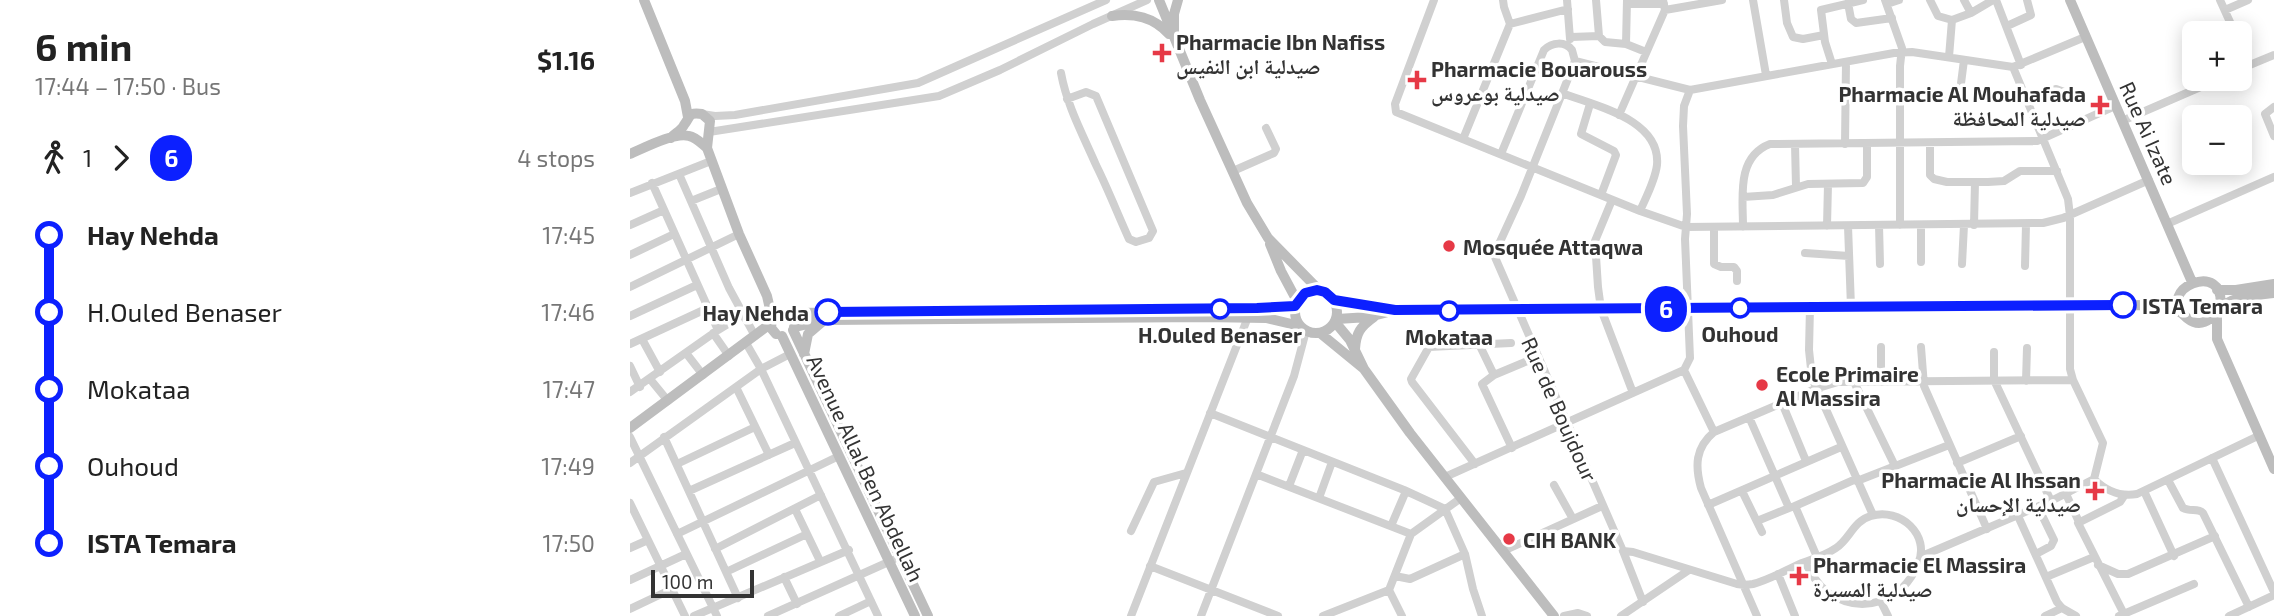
<!DOCTYPE html>
<html lang="en">
<head>
<meta charset="utf-8">
<style>
	:root { --surface:#fff; --page:#f6f6f6; --text:#222; --muted:#767676 }
	body { margin:0; font-family:"Exo 2","Noto Naskh Arabic",sans-serif; background:var(--page); color:var(--text); height:100vh; display:flex; flex-direction:column; font-size:26px; white-space:nowrap }
	* { box-sizing:border-box; margin:0 }
	p { font-size:23px; color:var(--muted) }
	.icon { flex:none; width:38px; height:38px; fill:none; stroke:currentColor; stroke-width:2; stroke-linecap:round; stroke-linejoin:round }
	.map { position:relative; flex:1; overflow:hidden }
	.details { display:flex; flex-direction:column; background:var(--surface); width:630px }
	.details>* { flex:none }
	.badge { padding:0 14px; border-radius:23px; font-size:24px; line-height:46px }
	.tools { position:absolute; left:1552px; top:21px; display:grid; gap:14px }
	.tools a { display:grid; place-items:center; width:70px; height:70px; border-radius:10px; background:var(--surface); box-shadow:0 4px 18px #0003; font-size:35px }
	.scale { position:absolute; left:21px; bottom:18px; width:103px; box-sizing:border-box; padding-left:7px; border:4px solid #333; border-top:0; font-size:19px; line-height:24px; white-space:nowrap; color:#333; -webkit-text-stroke:5px #fff; paint-order:stroke }
	.map>.badge { position:absolute; translate:-50% -50%; box-shadow:0 0 0 4px #fff }
	.legs { display:flex; align-items:center; gap:10px; height:77px; padding:0 35px; font-size:23px }
	.legs p { margin-inline-start:auto }
	.head { display:flex; align-items:center; justify-content:space-between; height:119px; padding:0 35px }
	h1 { font-size:38px; font-weight:700; line-height:52px }
	ul { padding:0 35px; list-style:none }
	li { display:flex; align-items:center; gap:24px; height:77px; font-size:26px }
	li i { display:grid; place-items:center; width:10px; height:100%; margin:0 9px; background:currentColor }
	li i::after { content:''; width:18px; height:18px; margin:-9px; border:5px solid; border-radius:50%; background:var(--surface) }
	li p { margin-inline-start:auto }
	li:first-child i { background:linear-gradient(#0000 50%,currentColor 0) }
	li:last-child i { background:linear-gradient(currentColor 50%,#0000 0) }
	main { display:flex; flex:1; min-height:0 }
	.map>svg:first-child { display:block }
	.lines { fill:none; stroke-linecap:round; stroke-linejoin:round }
	.street { stroke:#d0d0d0; stroke-width:8 }
	.secondary { stroke:#bdbdbd; stroke-width:10 }
	.line-1-casing { stroke:#fff; stroke-width:16 }
	.line-1 { stroke:#0c20ff; stroke-width:10 }
	.poi-dot { fill:#e63946; stroke:#fff; stroke-width:2.5 }
	.stop-1-dot { fill:#fff; stroke:#0c20ff; stroke-width:3.5 }
	.labels { text-anchor:middle; dominant-baseline:central; stroke-width:7; stroke-linejoin:round; paint-order:stroke }
	.poi-label { font-size:21px; font-weight:bold; fill:#333; stroke:#fff; text-anchor:start }
	.street-label { font-size:21px; fill:#333; stroke:#fff }
	.stop-label { font-size:21px; font-weight:bold; fill:#333; stroke:#fff }
</style>
</head>
<body>
<main>
<section class="details">
<div class="head"><div><h1>6 min</h1><p>17:44 – 17:50 · Bus</p></div><b>$1.16</b></div>
<div class="legs"><svg class="icon" aria-label="walk" viewBox="0 0 24 24"><circle cx="13" cy="4" r="2"/><path d="M13 8l-2 6 4 7M11 14l-3 7M7 12l3-4h3l4 4"/></svg>1<svg class="icon" aria-label="forward" viewBox="0 0 24 24"><path d="M9 5l7 7-7 7"/></svg><b class="badge" style="background:#0c20ff;color:#fff">6</b><p>4 stops</p></div>
<ul>
<li><i style="color:#0c20ff"></i><b>Hay Nehda</b><p>17:45</p></li>
<li><i style="color:#0c20ff"></i><span>H.Ouled Benaser</span><p>17:46</p></li>
<li><i style="color:#0c20ff"></i><span>Mokataa</span><p>17:47</p></li>
<li><i style="color:#0c20ff"></i><span>Ouhoud</span><p>17:49</p></li>
<li><i style="color:#0c20ff"></i><b>ISTA Temara</b><p>17:50</p></li>
</ul>
</section>
<div class="map">
<svg width="1644" height="616" viewBox="0 0 1644 616">
	<rect width="100%" height="100%" fill="#fff"/>
	<g class="lines">
		<!-- street -->
		<path class="street" d="M804 0 765 104 766 112 1010 211 1056 227 1413 223 1433 218 1519 180
			M873 0 874 7 880 24
			M937 0 940 39
			M966 0 969 36
			M1123 0 1136 75
			M1154 0 1157 23 1163 37 1173 39 1194 35
			M1255 0 1272 48 1270 66V225
			M1300 0 1308 16 1322 20 1319 57
			M1334 0 1341 13
			M1366 0 1391 65
			M1590 0 1605 33
			M1218 3 1221 19 1226 23 1262 18
			M998 4H1034
			M1257 4 1269 0
			M1035 10 1092 0
			M1595 10 1618 0
			M1322 20 1341 13 1363 0
			M1377 26 1401 15 1397 0
			M941 37 969 36 975 42 996 44 1016 52
			M996 44 997 0
			M1610 46 1618 66
			M945 61 891 196 864 255 993 551 1013 602
			M945 61 1060 90 1264 53 1282 52 1383 67 1455 37
			M1202 64 1195 42 1191 10 1233 0
			M1383 67 1438 199 1440 216V369L1443 380 1473 443 1464 479C1476 491 1490 497 1507 494L1628 436
			M1610 69 1644 55
			M431 73C437 106 453 135 466 165 478 189 488 215 499 239L506 242 519 238 523 231 466 96 456 92 437 99
			M932 93C965 106 1031 119 1027 165 1025 181 1016 197 1010 211
			M1269 98 1329 99 1334 60
			M1398 102 1426 89 1440 94
			M960 104 951 134 984 151 986 155 971 195
			M1644 107 1635 114 1644 136
			M72 114 85 116 105 115 288 83 476 0
			M989 115 1035 10 1033 0
			M1492 121 1589 79
			M79 132 309 96 370 70 463 24 517 0
			M833 139 880 24 938 9
			M1300 143V175L1304 179 1317 182H1358L1374 181 1390 171H1427
			M1165 144 1166 187
			M1215 144 1216 62
			M871 154 914 50C922 42 935 41 942 50L945 61
			M603 171 644 153 646 149 636 128
			M49 174 99 288 125 336
			M22 183 88 330
			M0 193 81 161
			M1113 197 1143 195 1178 184 1233 183 1237 177V144
			M982 200 965 241 968 287 971 309 1003 393
			M61 201 91 189
			M1537 224 1644 177
			M0 225 34 210
			M1249 225 1250 264
			M1344 225 1345 182
			M1197 226 1198 184
			M1218 226 1221 307
			M1113 227C1113 197 1106 157 1140 144L1407 141 1485 106
			M1084 228V264L1091 267H1104L1107 271V281
			M1175 253 1219 256
			M0 255 44 234
			M1291 262V225
			M1332 264 1334 225
			M1395 266 1396 224
			M0 287 109 234
			M1180 307 1179 350 1182 378 1243 515
			M0 316 67 285
			M83 333 99 356
			M12 339 30 372
			M116 343 131 369 248 616
			M0 344 78 308
			M849 344 864 375
			M1291 347 1294 386 1357 529
			M1364 352V380L1421 501
			M56 353 73 375
			M0 366 10 387
			M1054 370 1084 432
			M20 379 38 401
			M1251 381V347
			M1396 381 1397 348
			M1224 382 1265 466
			M106 387 139 455
			M0 392 88 330 114 314
			M1152 403 1176 461
			M580 413 774 490 815 509 835 554 843 589 852 616
			M1119 417 1159 508 1165 506 1187 557
			M0 437 87 616
			M34 437 108 598
			M882 448 852 384 864 375 907 357
			M1582 458 1644 592
			M0 463 131 369 160 354
			M1327 463 1391 436
			M47 464 125 427
			M845 464 782 382 781 379 799 347 881 343
			M626 474 781 534
			M815 477 1054 370 1060 358 1055 239 1057 214 1053 126 1054 106 1060 90
			M1538 480 1553 508C1560 512 1568 508 1573 513L1619 607
			M1227 481 1319 445
			M924 485 943 519
			M659 486 673 450
			M59 491 165 443
			M1112 491 1132 532
			M1514 491 1544 556
			M1436 494 1449 522
			M689 498 702 462
			M0 503 55 616
			M1078 505 1211 447
			M1165 506 1226 479
			M165 509 190 561
			M1388 516 1427 602 1432 608 1446 616
			M1127 521 1159 508
			M761 526 776 491
			M501 531 524 482 556 473
			M47 534 209 456
			M0 548 18 540
			M85 549 191 495
			M873 551 972 506
			M993 551 1003 552 1107 584C1112 585 1117 585 1123 584 1139 580 1156 570 1172 563 1183 559 1196 555 1206 548 1220 539 1223 521 1241 516 1270 507 1301 535 1288 564 1272 602 1232 616 1197 592 1187 584 1181 573 1175 562
			M1406 554 1421 546 1424 540 1408 507
			M1292 556 1421 501 1464 479
			M1468 565 1488 574H1498L1585 536
			M520 566 648 616
			M96 572 177 534
			M1148 574 1165 616
			M765 576 780 579 835 554
			M154 577 167 604
			M1416 577 1464 557
			M0 580 56 554
			M759 590 772 616
			M1252 604 1258 616
			M0 609 42 589
			M1494 614 1448 523 1490 502 1494 496
			M64 616 219 550
			M138 616 263 560
			M209 616 241 601
			M501 616 618 317
			M571 616 664 376 676 331
			M693 616 759 590 781 534 831 498
			M934 616 948 613 957 616
			M991 616 1059 570
			M1127 616 1071 488C1065 466 1065 448 1084 432L1185 389 1208 382 1443 380
			M1415 616 1432 608
			M1489 616 1564 584
			M1599 616 1644 595"/>
		<!-- secondary -->
		<path class="secondary" d="M14 0 55 101 58 117
			M529 0 570 100 617 203 638 238 689 290
			M1440 0 1562 282
			M482 16C505 13 523 17 539 34
			M544 33V14L548 0
			M41 138C44 134 52 130 54 125 61 116 58 112 72 114L80 121 77 148 109 234 137 296 142 318 141 328 146 334
			M0 154C14 148 44 132 59 136 66 137 72 144 77 148
			M640 244 651 271 667 301
			M1587 290H1606L1644 284
			M665 312a21 21 0 1 1 42 0a21 21 0 1 1-42 0Z
			M704 300 765 310 794 311 1522 305 1552 313
			M1590 308C1598 257 1521 290 1557 318 1577 334 1587 307 1601 301 1614 295 1631 295 1644 293
			M1587 314V339L1644 469
			M142 318 151 313 545 310 665 306
			M707 319 739 317 762 311
			M705 322 720 340 734 369 780 433 924 616
			M164 327 195 320 574 317 636 318 670 326
			M163 330 298 616
			M690 333 734 369
			M152 336 285 616
			M725 349C726 333 730 327 744 317
			M174 354 178 334 192 322
			M0 428 140 324"/>
	</g>
	<g class="lines">
		<!-- line-1 casing -->
		<g class="line-1-casing">
			<path id="line-1" d="M198 312 627 308 665 306 675 293 687 290 695 292 704 300 765 310 1493 305"/>
		</g>
		<!-- line-1 -->
		<use href="#line-1" class="line-1"/>
	</g>
	<!-- markers -->
	<g class="poi-dot">
		<path d="M528.5 42.5h7v7h7v7h-7v7h-7v-7h-7v-7h7z"/>
		<path d="M783.5 69.5h7v7h7v7h-7v7h-7v-7h-7v-7h7z"/>
		<path d="M1466.5 94.5h7v7h7v7h-7v7h-7v-7h-7v-7h7z"/>
		<circle cx="819" cy="246" r="7"/>
		<circle cx="1132" cy="385" r="7"/>
		<path d="M1461.5 480.5h7v7h7v7h-7v7h-7v-7h-7v-7h7z"/>
		<circle cx="879" cy="539" r="7"/>
		<path d="M1165.5 565.5h7v7h7v7h-7v7h-7v-7h-7v-7h7z"/>
	</g>
	<g class="stop-1-dot">
		<circle cx="1493" cy="305" r="12"/>
		<circle cx="1110" cy="308" r="9"/>
		<circle cx="590" cy="309" r="9"/>
		<circle cx="819" cy="311" r="9"/>
		<circle cx="198" cy="312" r="12"/>
	</g>
	<g class="labels">
		<!-- poi labels -->
		<g class="poi-label">
			<text x="546" y="41">Pharmacie Ibn Nafiss<tspan x="546" dy="24">صيدلية ابن النفيس</tspan></text>
			<text x="801" y="68">Pharmacie Bouarouss<tspan x="801" dy="24">صيدلية بوعروس</tspan></text>
			<text x="1456" y="93" text-anchor="end">Pharmacie Al Mouhafada<tspan x="1456" dy="24">صيدلية المحافظة</tspan></text>
			<text x="833" y="246">Mosquée Attaqwa</text>
			<text x="1146" y="373">Ecole Primaire<tspan x="1146" dy="24">Al Massira</tspan></text>
			<text x="1451" y="479" text-anchor="end">Pharmacie Al Ihssan<tspan x="1451" dy="24">صيدلية الإحسان</tspan></text>
			<text x="893" y="539">CIH BANK</text>
			<text x="1183" y="564">Pharmacie El Massira<tspan x="1183" dy="24">صيدلية المسيرة</tspan></text>
		</g>
		<!-- street labels -->
		<g class="street-label">
			<text transform="translate(1519 133) rotate(66)">Rue Ai Izate</text>
			<text transform="translate(930 409) rotate(66)">Rue de Boujdour</text>
			<text transform="translate(236 468) rotate(65)">Avenue Allal Ben Abdellah</text>
		</g>
		<!-- stop labels -->
		<g class="stop-label">
			<text x="1512" y="305" text-anchor="start">ISTA Temara</text>
			<text x="179" y="312" text-anchor="end">Hay Nehda</text>
			<text x="1110" y="333">Ouhoud</text>
			<text x="590" y="334">H.Ouled Benaser</text>
			<text x="819" y="336">Mokataa</text>
		</g>
	</g>
</svg>
<div class="tools">
<a>+</a>
<a>−</a>
</div>
<div class="scale">100 m</div>
<b class="badge" style="left:1036px;top:309px;background:#0c20ff;color:#fff">6</b>
</div>
</main>
</body>
</html>
